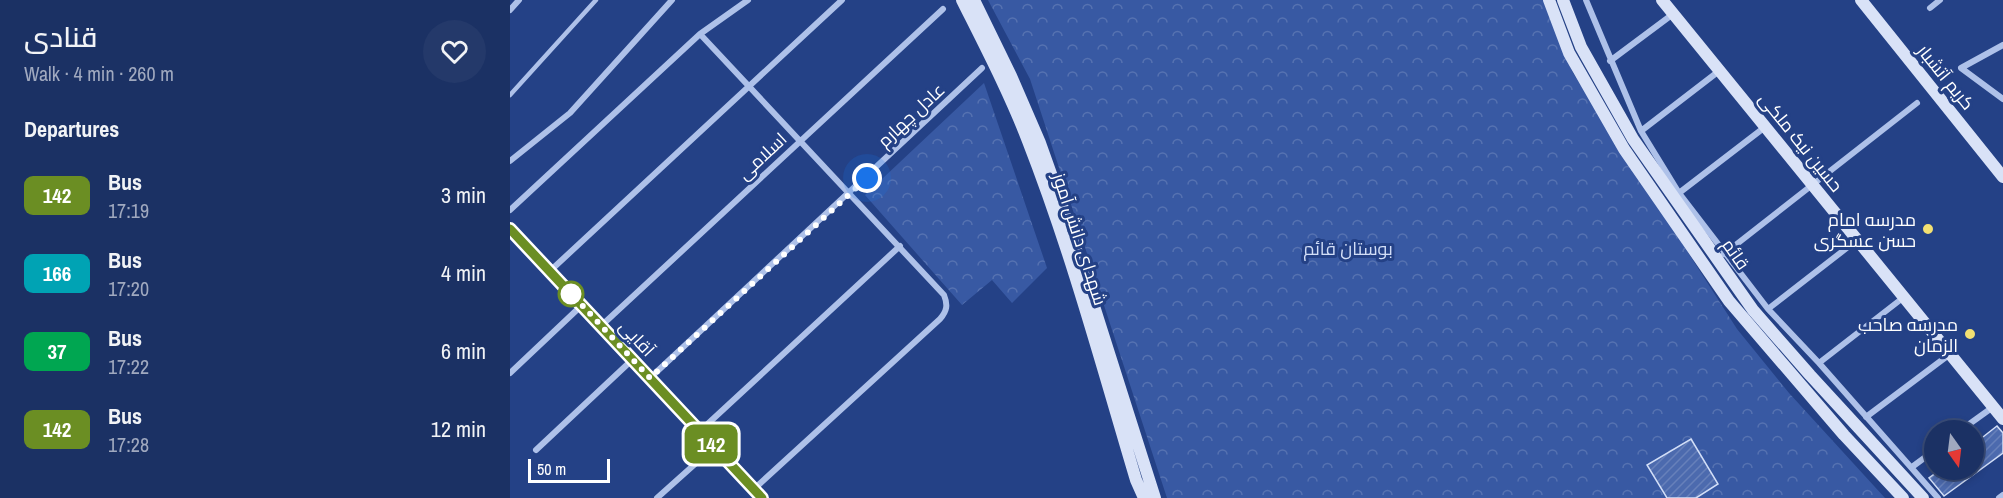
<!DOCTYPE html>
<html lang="en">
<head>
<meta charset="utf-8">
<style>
	:root { --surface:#1b3164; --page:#24396a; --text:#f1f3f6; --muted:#a0a9bf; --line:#394c78 }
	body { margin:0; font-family:"Archivo Narrow",Cairo,sans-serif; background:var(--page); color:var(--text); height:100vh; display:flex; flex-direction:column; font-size:22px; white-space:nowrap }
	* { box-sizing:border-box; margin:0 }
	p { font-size:20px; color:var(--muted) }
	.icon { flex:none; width:33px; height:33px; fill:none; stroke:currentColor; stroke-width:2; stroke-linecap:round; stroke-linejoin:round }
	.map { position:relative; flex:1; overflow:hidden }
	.side { display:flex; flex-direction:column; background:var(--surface); width:510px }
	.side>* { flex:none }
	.badge { padding:0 12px; border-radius:9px; font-size:21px; line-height:39px }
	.needle { width:39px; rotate:166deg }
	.buttons { position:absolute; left:1414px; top:420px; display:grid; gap:12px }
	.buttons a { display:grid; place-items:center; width:60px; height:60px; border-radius:50%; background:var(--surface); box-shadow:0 3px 9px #0003,0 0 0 2px var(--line); font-size:30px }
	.scale { position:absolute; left:18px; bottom:15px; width:82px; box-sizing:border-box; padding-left:6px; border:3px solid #fff; border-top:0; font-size:16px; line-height:21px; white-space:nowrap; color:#fff; -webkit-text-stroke:4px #244186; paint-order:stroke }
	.you { position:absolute; width:30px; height:30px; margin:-15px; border:4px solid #fff; border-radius:50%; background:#1a73e8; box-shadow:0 0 0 9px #1a73e833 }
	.map>.badge { position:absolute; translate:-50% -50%; box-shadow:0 0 0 3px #fff }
	h2 { padding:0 24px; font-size:22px; line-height:54px }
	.round { display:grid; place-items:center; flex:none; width:63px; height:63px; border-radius:32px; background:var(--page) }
	.head { display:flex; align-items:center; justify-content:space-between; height:102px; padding:0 24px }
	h1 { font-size:28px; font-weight:600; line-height:45px }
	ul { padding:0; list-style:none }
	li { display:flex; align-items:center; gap:18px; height:78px; padding:0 24px }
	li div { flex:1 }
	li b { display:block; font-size:22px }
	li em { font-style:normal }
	li .badge { min-width:66px; font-weight:700; text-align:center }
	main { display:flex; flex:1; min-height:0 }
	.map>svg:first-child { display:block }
	.park { fill:url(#park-crowns) }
	.building { fill:url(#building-hatch); stroke:#d2def7; stroke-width:1.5 }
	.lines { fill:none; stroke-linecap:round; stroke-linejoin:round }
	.lane { stroke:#aec1e9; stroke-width:4.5 }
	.street { stroke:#aec1e9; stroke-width:6 }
	.secondary { stroke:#d9e2f7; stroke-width:12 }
	.line-casing { stroke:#fff; stroke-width:14 }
	.line { stroke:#6b8e23; stroke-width:9 }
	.walk { stroke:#fff; stroke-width:6; stroke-dasharray:0 10.8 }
	.poi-dot { fill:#f3e072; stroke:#244186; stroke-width:2 }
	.stop-dot { fill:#fff; stroke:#6b8e23; stroke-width:3 }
	.labels { text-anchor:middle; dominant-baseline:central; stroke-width:6; stroke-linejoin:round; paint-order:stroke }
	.street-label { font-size:18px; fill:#fff; stroke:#244186 }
	.poi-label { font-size:18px; fill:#fff; stroke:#244186; text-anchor:end }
	.park-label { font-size:18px; fill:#d2def7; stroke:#244186 }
</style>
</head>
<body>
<main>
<section class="side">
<div class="head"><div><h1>قنادی</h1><p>Walk · 4 min · 260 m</p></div><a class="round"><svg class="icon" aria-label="heart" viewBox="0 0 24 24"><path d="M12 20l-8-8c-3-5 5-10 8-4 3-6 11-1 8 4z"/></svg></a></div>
<h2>Departures</h2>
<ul>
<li><span class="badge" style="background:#6b8e23;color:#fff">142</span><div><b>Bus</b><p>17:19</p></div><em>3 min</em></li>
<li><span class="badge" style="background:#00a3b4;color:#fff">166</span><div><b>Bus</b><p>17:20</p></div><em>4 min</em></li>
<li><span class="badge" style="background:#00a651;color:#fff">37</span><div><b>Bus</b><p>17:22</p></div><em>6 min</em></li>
<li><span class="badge" style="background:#6b8e23;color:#fff">142</span><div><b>Bus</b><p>17:28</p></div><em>12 min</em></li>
</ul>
</section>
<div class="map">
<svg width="1493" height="498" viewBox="0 0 1493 498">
	<defs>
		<pattern id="park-crowns" width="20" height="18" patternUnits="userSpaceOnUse" patternTransform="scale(1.5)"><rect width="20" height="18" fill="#3859a3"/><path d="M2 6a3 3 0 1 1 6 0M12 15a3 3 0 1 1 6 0" fill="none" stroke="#5672b1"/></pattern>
		<pattern id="building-hatch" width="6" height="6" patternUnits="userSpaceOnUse" patternTransform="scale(1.5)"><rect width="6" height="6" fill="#4c6aae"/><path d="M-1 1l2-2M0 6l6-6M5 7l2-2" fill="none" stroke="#6780ba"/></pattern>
	</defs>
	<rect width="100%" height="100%" fill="#244186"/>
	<!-- park -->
	<path class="park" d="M478 0H1034L1063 73 1227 329 1279 393 1375 498H657L520 79Z
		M474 83 537 268 502 303 482 280 452 305 355 195Z"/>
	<!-- building -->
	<path class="building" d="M1487 426 1493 433V453L1434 496 1419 478 1430 470H1464V444Z
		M1181 439 1208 484 1186 498H1157L1137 465Z"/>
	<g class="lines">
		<!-- lane -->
		<path class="lane" d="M0 95 86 0"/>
		<!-- street -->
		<path class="street" d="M1076 0 1131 131 1169 193 1258 309 1309 363 1428 498
			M1420 8 1430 0
			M0 10 9 0
			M190 34 434 295C438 305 437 311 430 319L244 489
			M1493 45 1451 68 1493 99
			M1100 61 1163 14
			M1131 131 1209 71
			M0 161 60 113 162 0
			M1169 193 1255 127
			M0 210 190 34 238 0
			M1214 254 1407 103
			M40 271 332 0
			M1258 309 1347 240
			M91 326 433 9
			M1309 363 1394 297
			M0 373 71 306
			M140 378 472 68
			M1356 417 1440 354
			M1451 430 1483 407
			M190 431 390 246
			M26 450 122 360
			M1402 467 1425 450
			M147 498 204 447
			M1489 498 1493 495"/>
		<!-- secondary -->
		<path class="secondary" d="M452 0C475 46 499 92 518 141 561 251 592 366 626 480L634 498
			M464 0 501 76 530 143 550 199 645 498
			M1039 0 1059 53 1114 149 1219 301 1334 435 1393 498
			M1053 0 1071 47 1123 139 1243 310 1300 375 1413 498
			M1152 0 1493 419
			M1351 0 1493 177
			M0 229 252 498"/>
	</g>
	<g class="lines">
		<!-- line casing -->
		<g class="line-casing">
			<path id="line" d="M0 229 252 498"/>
		</g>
		<!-- line -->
		<use href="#line" class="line"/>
		<!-- walk -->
		<path class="walk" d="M61 294 56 288 140 378 357 178"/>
	</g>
	<!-- markers -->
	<g class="poi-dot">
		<circle cx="1418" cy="229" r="6"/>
		<circle cx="1460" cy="334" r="6"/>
	</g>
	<circle class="stop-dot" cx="61" cy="294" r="12"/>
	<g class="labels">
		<!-- street labels -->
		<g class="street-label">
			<text transform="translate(1436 77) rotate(51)">کریم آتشبار</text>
			<text transform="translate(401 115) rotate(-43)">عادل چهارم</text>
			<text transform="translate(1291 142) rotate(51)">حسین نیک ملکی</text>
			<text transform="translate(252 156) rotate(-43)">اسلامی</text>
			<text transform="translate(570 239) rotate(72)">شهدای دانش آموز</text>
			<text transform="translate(1226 254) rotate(55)">قائم</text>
			<text transform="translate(127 338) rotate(47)">آقایی</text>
		</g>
		<!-- poi labels -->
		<g class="poi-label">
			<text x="1406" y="219">مدرسه امام<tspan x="1406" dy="21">حسن عسگری</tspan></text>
			<text x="1448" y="324">مدرسه صاحب<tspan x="1448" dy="21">الزمان</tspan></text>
		</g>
		<!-- park labels -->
		<g class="park-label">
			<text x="838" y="248">بوستان قائم</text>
		</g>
	</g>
</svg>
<div class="buttons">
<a><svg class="needle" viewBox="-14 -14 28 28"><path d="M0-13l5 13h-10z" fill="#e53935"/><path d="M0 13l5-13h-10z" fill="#a0a9bf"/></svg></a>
</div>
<div class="scale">50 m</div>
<div class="you" style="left:357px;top:178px"></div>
<b class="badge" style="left:201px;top:444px;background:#6b8e23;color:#fff">142</b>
</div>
</main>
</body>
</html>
